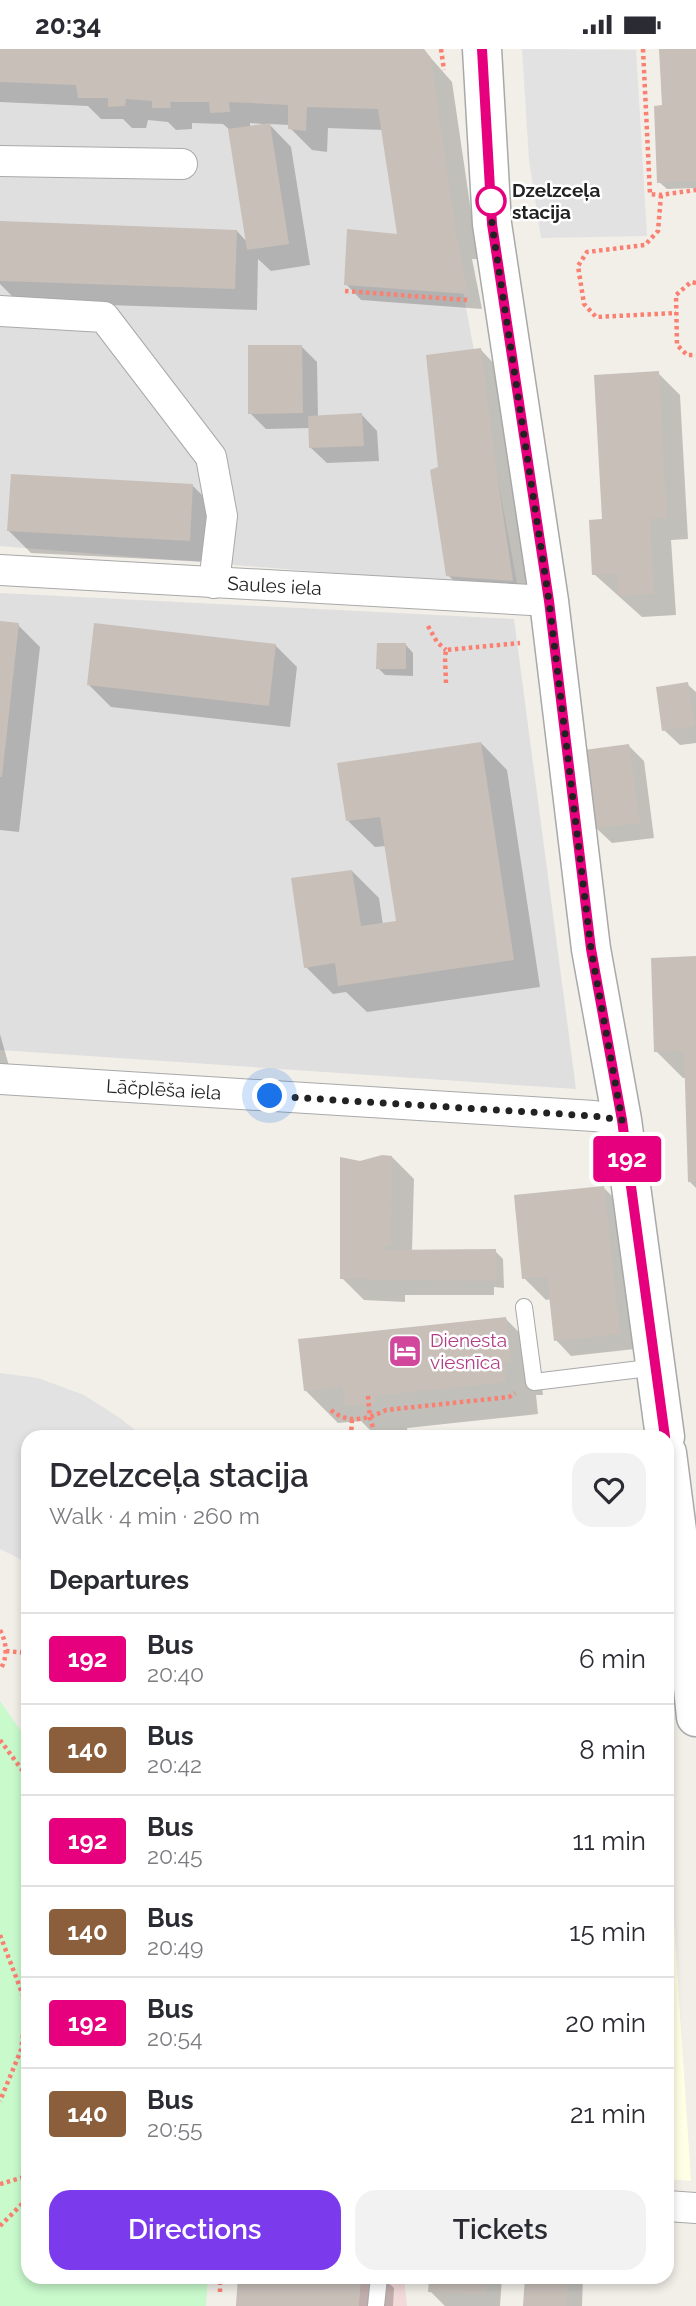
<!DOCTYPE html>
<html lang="en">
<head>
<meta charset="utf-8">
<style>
	:root { --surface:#fff; --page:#f2f2f3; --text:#2b2b33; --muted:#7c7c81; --line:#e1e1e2; --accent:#7c3aed }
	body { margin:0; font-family:Raleway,sans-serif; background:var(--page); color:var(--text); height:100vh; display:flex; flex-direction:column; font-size:26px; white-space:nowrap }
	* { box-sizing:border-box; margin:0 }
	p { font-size:23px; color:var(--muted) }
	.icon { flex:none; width:38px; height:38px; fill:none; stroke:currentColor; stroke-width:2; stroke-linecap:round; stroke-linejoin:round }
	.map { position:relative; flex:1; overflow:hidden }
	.side { position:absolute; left:21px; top:1381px; width:653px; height:854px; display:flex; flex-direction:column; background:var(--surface); border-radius:21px; box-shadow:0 4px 10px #0003 }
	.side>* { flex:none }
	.badge { padding:0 14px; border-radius:5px; font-size:24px; line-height:46px }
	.you { position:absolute; width:35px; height:35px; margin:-18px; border:5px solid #fff; border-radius:50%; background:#1a73e8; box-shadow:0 0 0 10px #1a73e833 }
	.map>.badge { position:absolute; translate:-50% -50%; box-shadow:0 0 0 4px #fff }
	h2 { padding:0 28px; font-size:26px; line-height:63px }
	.round { display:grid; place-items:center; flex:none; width:74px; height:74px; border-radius:21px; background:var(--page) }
	.head { display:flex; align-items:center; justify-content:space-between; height:119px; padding:0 28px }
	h1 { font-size:33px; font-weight:600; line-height:52px }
	.primary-button { display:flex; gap:14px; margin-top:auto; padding:14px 28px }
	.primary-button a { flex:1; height:80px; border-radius:21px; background:var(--accent); color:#fff; font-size:28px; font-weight:600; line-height:80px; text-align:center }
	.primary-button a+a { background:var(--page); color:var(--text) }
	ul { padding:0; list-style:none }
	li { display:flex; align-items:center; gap:21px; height:91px; padding:0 28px; border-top:2px solid var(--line) }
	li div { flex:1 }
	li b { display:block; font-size:26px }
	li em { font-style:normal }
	li .badge { min-width:77px; font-weight:700; text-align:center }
	.status { display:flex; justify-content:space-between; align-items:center; height:49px; padding:0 35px; background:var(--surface); direction:ltr }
	.status svg { height:19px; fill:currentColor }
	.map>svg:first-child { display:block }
	.residential { fill:#e0dfdf }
	.commercial { fill:#f2dad9 }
	.education { fill:#ffffe5 }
	.park { fill:#c8facc }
	.parking { fill:#e2e2e2 }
	.shadow { fill:#0003; fill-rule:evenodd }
	.building { fill:#c7bfb8 }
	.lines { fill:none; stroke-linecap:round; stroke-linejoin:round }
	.service-casing { stroke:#a9a9a9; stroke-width:18 }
	.minor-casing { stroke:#a9a9a9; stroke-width:32 }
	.tertiary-casing { stroke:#a9a9a9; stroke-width:41 }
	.path { stroke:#fa8072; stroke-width:4.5; stroke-dasharray:3.5 3.5; stroke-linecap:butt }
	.service { stroke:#fff; stroke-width:16 }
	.minor { stroke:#fff; stroke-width:30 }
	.tertiary { stroke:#fff; stroke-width:38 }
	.line-casing { stroke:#fff; stroke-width:16 }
	.line { stroke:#e6007e; stroke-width:10 }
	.walk { stroke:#222; stroke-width:7; stroke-dasharray:0 12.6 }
	.stop-dot { fill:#fff; stroke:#e6007e; stroke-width:3.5 }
	.labels { text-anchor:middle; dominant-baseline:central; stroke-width:5; stroke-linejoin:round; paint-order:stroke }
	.stop-label { font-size:19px; font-weight:bold; fill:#222; stroke:#fff; text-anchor:start }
	.street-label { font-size:19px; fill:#222; stroke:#fff }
	.hotel-label { font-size:19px; fill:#b23c85; stroke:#fff; text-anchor:start }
</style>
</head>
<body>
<div class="status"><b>20:34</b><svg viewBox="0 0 49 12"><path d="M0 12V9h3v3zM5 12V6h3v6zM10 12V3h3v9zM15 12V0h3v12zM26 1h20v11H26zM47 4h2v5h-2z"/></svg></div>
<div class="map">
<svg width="696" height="2257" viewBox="0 0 696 2257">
	<rect width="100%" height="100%" fill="#f2efe9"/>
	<!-- residential -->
	<path class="residential" d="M0 0H418L518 539 0 497Z
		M0 544 514 570 576 1040 0 1001Z"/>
	<!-- commercial -->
	<path class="commercial" d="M238 2228H404L407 2257H236Z"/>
	<!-- education -->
	<path class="education" d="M667 1783H668L691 2132 667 2130Z"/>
	<!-- park -->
	<path class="park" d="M0 1652 28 1692V2228H208L206 2257H0Z"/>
	<!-- parking -->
	<path class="parking" d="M522 0 636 1 647 187 541 189 529 111Z
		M0 1324 38 1329 84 1346 120 1369 144 1388H28V1514L0 1500Z"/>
	<!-- shadow -->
	<path class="shadow" d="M0 0H423L452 33 478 210H472L482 260 361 251 346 235 399 186 383 81 328 79 327 103 312 101 290 79V76L269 75 291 98 310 216 271 222 258 210 257 261 18 253 0 235V174L237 182 248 194 230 81 223 75 192 74V80L176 81 168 73 148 71 146 79H132L123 70H101L88 57 0 53ZM250 74 263 75V77L250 79Z
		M661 0H696V139L667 140 659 133 664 58Z
		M301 297 317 313 318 368 362 366 377 382 379 412 327 414 311 399 310 379 266 380 250 364Z
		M481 301 502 323 534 553 470 548 448 526 440 419Z
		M658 324 680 346 688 490 671 491 676 566 642 568 594 525 604 472Z
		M192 436 214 458 211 513 31 504 9 482Z
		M0 574 18 576 40 598 19 783 0 781Z
		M275 596 297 618 290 678 111 658 89 636Z
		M406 596 413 604V627L385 626 378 619Z
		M687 635 696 643V694L680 696 664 681Z
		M481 694 507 721 540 938 367 963 346 943 333 945 306 918 352 822 379 849 383 876 398 873 386 797 375 798 348 772Z
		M629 697 644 712 654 789 612 794 596 779Z
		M696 909V1139L690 1133 686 1029H683L656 1002Z
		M0 985 9 1017 4 1018 0 1014Z
		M392 1108 414 1130 412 1202H495L503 1210 504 1239 494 1238V1246H405V1253L364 1251 342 1229 360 1113Z
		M604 1139 626 1161 635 1300 571 1307 556 1291 551 1250 546 1251 524 1229Z
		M506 1270 538 1303 543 1346H536L538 1365 407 1379 408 1387 377 1388 361 1372 338 1374 305 1341Z
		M239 2228H382L394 2239 393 2257H238Z
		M431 2228H502L500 2257H445L430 2242Z
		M526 2228H583L582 2257H525Z"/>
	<!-- building -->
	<path class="building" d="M0 0H424L431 9 457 189 468 245 344 236 347 180 397 185 378 60 307 58 306 82 288 80V56L229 53 230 63 210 64 209 53H170L171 59H152V52L126 50 125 57 108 58V49H78L76 36 0 33Z
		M659 0H696V132L657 134 654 57 662 56Z
		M270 74 289 195 247 201 228 80Z
		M0 172 237 181 235 240 0 232Z
		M248 296H302L303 364 248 365Z
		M481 299 496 417 513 532 446 527 430 421 438 418 426 306Z
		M659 322 667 469 650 470 654 545 618 547 617 525 592 526 589 471 602 470 594 326Z
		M362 364 364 397 309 399 308 367Z
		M11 425 193 435 190 492 7 482Z
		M0 572 19 574 2 728H0Z
		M94 574 276 595 269 657 87 636Z
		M377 594H406V620H376Z
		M688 633 695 677 662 682 656 638Z
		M481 693 514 911 338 937 335 914 304 919 291 829 352 821 361 877 396 872 380 768 346 772 337 714Z
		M629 695 640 774 595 779 584 701Z
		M696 907V1133H688L684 1002 654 1003 651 909Z
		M382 1106 392 1107 391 1196 384 1197V1201L496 1200 497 1232 340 1230V1108L360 1112Z
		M604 1137 620 1285 554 1292 547 1228 522 1230 514 1146Z
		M506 1268 511 1313 504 1314 506 1333 375 1347 376 1355 345 1357 342 1338 304 1342 298 1290Z
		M238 2228H361L359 2257H236Z
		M429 2228H486L485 2246 428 2243Z
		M525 2228H568L567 2257H523Z"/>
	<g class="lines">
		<!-- service casing -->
		<g class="service-casing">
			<path id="service" d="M524 1258 534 1333 657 1318
				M376 2257 379 2228"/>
		</g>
		<!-- minor casing -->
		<g class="minor-casing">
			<g id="minor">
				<path d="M0 112 182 115"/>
				<path d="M0 262 104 268 211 408 222 467 214 534"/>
				<path id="s1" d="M0 521 549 552"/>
				<path id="s2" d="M0 1030 594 1067 622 1071"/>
				<path d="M667 2157 696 2159"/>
			</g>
		</g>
		<!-- tertiary casing -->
		<g class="tertiary-casing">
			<path id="tertiary" d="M482 0 492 175 549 552 591 900 622 1071 665 1388
				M667 1404 677 1482 696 1668"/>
		</g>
		<!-- path -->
		<path class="path" d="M441 0 444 21
			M643 0 650 145 661 146 696 141
			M661 146 658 182 645 196 587 203 578 217 584 255 596 268 676 264
			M696 234 691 233 676 246 677 296 687 306H696
			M345 242 467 251
			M428 577 437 593 446 601
			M446 634 445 608 446 601 520 594
			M368 1347 370 1369 376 1388
			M331 1361C348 1376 368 1370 386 1361L509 1348 515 1344
			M351 1388 352 1370
			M0 1581C7 1594 8 1608 0 1621
			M6 1602 28 1604
			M0 1691 28 1729
			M0 1886 27 1957 21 2001 0 2052
			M0 2135 28 2127
			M0 2177 28 2149
			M220 2243V2228"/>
		<!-- service -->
		<use href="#service" class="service"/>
		<!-- minor -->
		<use href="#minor" class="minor"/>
		<!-- tertiary -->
		<use href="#tertiary" class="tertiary"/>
	</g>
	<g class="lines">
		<!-- line casing -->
		<g class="line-casing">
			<path id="line" d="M482 0 492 175 549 552 591 900 622 1071 665 1388"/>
		</g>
		<!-- line -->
		<use href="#line" class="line"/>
		<!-- walk -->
		<path class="walk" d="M270 1047 594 1067 622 1071 591 900 549 552 492 175 491 150V152"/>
	</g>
	<!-- icons -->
	<defs>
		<g id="hotel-square" transform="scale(1.75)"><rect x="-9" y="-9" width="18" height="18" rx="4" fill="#d1479c" stroke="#fff"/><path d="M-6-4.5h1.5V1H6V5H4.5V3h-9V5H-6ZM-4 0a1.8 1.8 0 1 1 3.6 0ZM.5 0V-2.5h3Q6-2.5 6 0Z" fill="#fff"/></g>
	</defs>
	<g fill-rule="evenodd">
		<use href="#hotel-square" x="405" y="1302"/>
	</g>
	<!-- markers -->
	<circle class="stop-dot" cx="491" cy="152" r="14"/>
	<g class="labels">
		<!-- stop labels -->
		<g class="stop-label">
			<text x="512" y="141">Dzelzceļa<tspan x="512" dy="22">stacija</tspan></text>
		</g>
		<!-- street labels -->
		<g class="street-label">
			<text stroke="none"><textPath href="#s1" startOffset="275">Saules iela</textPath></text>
			<text stroke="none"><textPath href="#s2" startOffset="164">Lāčplēša iela</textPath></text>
		</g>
		<!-- hotel labels -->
		<g class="hotel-label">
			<text x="430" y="1291">Dienesta<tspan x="430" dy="22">viesnīca</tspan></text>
		</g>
	</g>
</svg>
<div class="you" style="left:270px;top:1047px"></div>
<b class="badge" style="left:627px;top:1110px;background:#e6007e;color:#fff">192</b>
<section class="side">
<div class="head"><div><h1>Dzelzceļa stacija</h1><p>Walk · 4 min · 260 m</p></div><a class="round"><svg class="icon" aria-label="heart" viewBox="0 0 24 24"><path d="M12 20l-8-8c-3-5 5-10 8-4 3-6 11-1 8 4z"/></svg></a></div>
<h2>Departures</h2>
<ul>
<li><span class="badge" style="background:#e6007e;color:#fff">192</span><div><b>Bus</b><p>20:40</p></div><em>6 min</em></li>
<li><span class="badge" style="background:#8b5e3c;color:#fff">140</span><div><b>Bus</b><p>20:42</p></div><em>8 min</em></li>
<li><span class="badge" style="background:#e6007e;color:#fff">192</span><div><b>Bus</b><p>20:45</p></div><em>11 min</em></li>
<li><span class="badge" style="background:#8b5e3c;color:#fff">140</span><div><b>Bus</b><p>20:49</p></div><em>15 min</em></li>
<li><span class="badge" style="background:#e6007e;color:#fff">192</span><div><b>Bus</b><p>20:54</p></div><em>20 min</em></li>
<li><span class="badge" style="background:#8b5e3c;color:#fff">140</span><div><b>Bus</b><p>20:55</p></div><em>21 min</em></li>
</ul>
<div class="primary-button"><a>Directions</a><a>Tickets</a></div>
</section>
</div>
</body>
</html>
